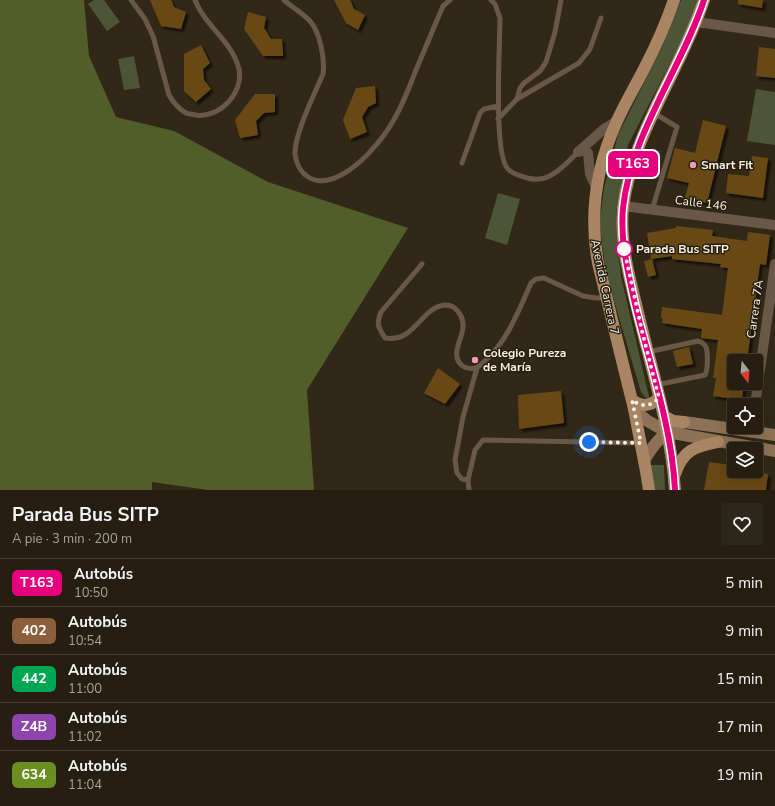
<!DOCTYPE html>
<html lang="es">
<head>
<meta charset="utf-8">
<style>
	:root { --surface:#251e11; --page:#2d271a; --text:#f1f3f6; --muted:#a3a29f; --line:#423c31 }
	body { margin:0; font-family:"Nunito Sans",sans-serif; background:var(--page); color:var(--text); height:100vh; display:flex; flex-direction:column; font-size:15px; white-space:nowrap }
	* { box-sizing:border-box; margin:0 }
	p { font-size:13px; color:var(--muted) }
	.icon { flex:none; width:22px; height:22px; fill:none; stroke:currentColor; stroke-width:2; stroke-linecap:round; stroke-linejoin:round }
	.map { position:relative; height:490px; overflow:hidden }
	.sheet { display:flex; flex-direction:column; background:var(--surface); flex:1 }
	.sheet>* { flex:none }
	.badge { padding:0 8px; border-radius:6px; font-size:14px; line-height:26px }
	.needle { width:26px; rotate:164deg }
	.buttons { position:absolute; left:727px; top:354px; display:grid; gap:8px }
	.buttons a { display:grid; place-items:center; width:36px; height:36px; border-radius:4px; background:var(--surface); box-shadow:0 4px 16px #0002,0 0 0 1px var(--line); font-size:20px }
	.you { position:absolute; width:20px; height:20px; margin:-10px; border:3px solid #fff; border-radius:50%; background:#1a73e8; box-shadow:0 0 0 6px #1a73e833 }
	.map>.badge { position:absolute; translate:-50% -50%; box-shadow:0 0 0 2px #fff }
	.round { display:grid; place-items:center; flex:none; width:42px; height:42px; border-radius:4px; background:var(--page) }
	.overview { display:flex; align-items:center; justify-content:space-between; height:68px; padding:0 12px }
	h1 { font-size:19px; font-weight:700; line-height:30px }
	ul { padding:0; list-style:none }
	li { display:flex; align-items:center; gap:12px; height:48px; padding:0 12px; border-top:1px solid var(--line) }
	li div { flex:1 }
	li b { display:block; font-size:15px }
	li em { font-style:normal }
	li .badge { min-width:44px; font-weight:700; text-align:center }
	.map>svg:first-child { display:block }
	.green { fill:#4d5537 }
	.forest { fill:#515e2a }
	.building { fill:#684a18; filter:url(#shadow) }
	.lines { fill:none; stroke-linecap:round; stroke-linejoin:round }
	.service { stroke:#695847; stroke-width:5 }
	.minor { stroke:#695847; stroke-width:10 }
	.secondary { stroke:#8d7257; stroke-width:12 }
	.primary { stroke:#a98563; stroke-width:12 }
	.line-casing { stroke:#fff; stroke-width:9 }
	.line { stroke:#e6007e; stroke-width:6 }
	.walk { stroke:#f7f2e7; stroke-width:4; stroke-dasharray:0 7.2 }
	.poi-dot { fill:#f09ab7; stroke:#271f0d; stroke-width:1.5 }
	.stop-dot { fill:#fff; stroke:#e6007e; stroke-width:2 }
	.labels { text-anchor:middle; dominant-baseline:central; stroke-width:3; stroke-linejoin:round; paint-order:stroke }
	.poi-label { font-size:12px; font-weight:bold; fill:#f7f2e7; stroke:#271f0d; text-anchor:start }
	.street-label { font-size:12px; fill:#f7f2e7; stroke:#271f0d }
	.stop-label { font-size:12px; font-weight:bold; fill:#f7f2e7; stroke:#271f0d; text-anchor:start }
</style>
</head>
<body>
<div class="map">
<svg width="775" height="490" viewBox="0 0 775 490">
	<defs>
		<filter id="shadow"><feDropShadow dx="3" dy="3" stdDeviation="1" flood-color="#0009"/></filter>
	</defs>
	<rect width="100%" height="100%" fill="#312817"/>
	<!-- green -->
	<path class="green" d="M94 0H104L120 22 107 31 88 4Z
		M681 0H698L696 8 679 46 628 145 616 213 617 244 621 276 650 401 645 397 641 392 607 277 602 245 600 221 604 188 618 135 661 49Z
		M134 56 140 88 124 90 118 59Z
		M756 89 775 92V145L747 141Z
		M498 193 520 199 507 245 485 238Z
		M651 465H664L665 490H650L649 475Z"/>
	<!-- forest -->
	<path class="forest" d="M0 0H84L89 56 116 117 174 131 268 182 408 228 307 390 314 490H208L152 482V490H0Z"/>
	<!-- building -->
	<path class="building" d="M150 0H171L174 7 186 12 181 29 161 26Z
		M334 0H350L354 9 365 15 358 30 346 23Z
		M738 0H763L762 8 738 4Z
		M248 12 266 17 264 28 271 39H282L283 56H263L244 29Z
		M201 45 210 63 203 69 204 80 211 89 196 102 184 91V54Z
		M759 47 775 49V78L756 76Z
		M375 86 376 103 368 107 362 117 367 132 350 139 343 120 356 88Z
		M255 94H275V112L264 113 256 121 258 135 240 138 235 120Z
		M703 120 726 126 707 203 685 198 689 183 667 178 675 148 695 153Z
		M752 156 768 158 763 198 726 193 728 174 749 176Z
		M676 226 713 230 712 236 747 241 748 232 770 235 766 265 760 264 747 361H734V383H744L742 400 713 396 716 378H713L718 340 701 338 702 329 662 323 663 318H661L662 307 722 315 728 268 720 267 721 264 672 259V256L651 259 647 233 676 228Z
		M652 259 656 275 648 277 644 261Z
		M689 347 693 364 677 367 673 351Z
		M438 368 460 384 445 404 424 393Z
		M561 391 564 423 519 429 518 395Z
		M709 462 731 465 730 471H743L768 474 766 490H704Z"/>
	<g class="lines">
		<!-- service -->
		<path class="service" d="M131 0 145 19 153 36 169 95C173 102 179 109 186 113 188 114 192 114 195 115 219 119 244 93 239 69 232 41 205 26 195 0
			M284 0C292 7 302 13 309 20 320 31 325 59 323 74 315 93 294 135 295 154 296 162 300 172 308 177 331 191 362 162 376 145 395 124 406 96 416 70 425 49 434 27 443 6L450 0
			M491 0 495 4 500 18C500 43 493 155 508 169 512 174 521 176 527 178 536 180 545 180 553 174 562 169 571 159 578 152
			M517 99 520 88 524 83 540 71 546 62 555 32 561 0
			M498 119 517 99 579 63 590 49 601 18
			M462 163 480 113 484 109 498 106
			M652 210 677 127 654 113
			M422 264 381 312C376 324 378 327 385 338 416 343 421 306 446 305 457 305 464 318 463 327 463 338 448 357 464 367 467 368 472 369 475 368 479 367 482 363 485 361 508 340 519 310 531 283L536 279 544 278 583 296 596 298H606
			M648 352 698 341C701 342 704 343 706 347 708 353 708 370 705 375L656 385
			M468 480 462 479 457 473 455 460 463 417 477 368
			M469 490 468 480 475 450 483 440 641 443"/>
		<!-- minor -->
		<path class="minor" d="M697 22 775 33
			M578 152 604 129 617 121
			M578 152 584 150 588 153 590 174 596 187
			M623 206 775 225
			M755 405 775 264"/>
		<!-- secondary -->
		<path class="secondary" d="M634 409 646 420 667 432 775 451
			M644 461C653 444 666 430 684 422L775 435"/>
		<!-- primary -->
		<path class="primary" d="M632 400C642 407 650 407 659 398
			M664 416 673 421 684 422
			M675 474C683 450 694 447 718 442
			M649 490 646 471 634 409 598 263C589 214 596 167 617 121 625 103 636 85 645 67 656 46 666 23 674 0
			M675 490C671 427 650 365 636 304 628 272 620 241 623 208 632 133 681 70 704 0"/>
	</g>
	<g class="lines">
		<!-- line casing -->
		<g class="line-casing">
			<path id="line" d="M675 490C672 427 650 365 635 304 628 272 620 241 623 208 631 133 681 70 704 0"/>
		</g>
		<!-- line -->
		<use href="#line" class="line"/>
		<!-- walk -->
		<path class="walk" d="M589 442 641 443 632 400C642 407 650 407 659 398L642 331 624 249"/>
	</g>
	<!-- markers -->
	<g class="poi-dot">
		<circle cx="693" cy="165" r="4"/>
		<circle cx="475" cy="360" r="4"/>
	</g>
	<circle class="stop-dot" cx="624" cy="249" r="8"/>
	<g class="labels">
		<!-- poi labels -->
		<g class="poi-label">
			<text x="701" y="165">Smart Fit</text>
			<text x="483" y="353">Colegio Pureza<tspan x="483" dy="14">de María</tspan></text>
		</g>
		<!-- street labels -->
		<g class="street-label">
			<text transform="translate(701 203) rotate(7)">Calle 146</text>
			<text transform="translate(605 287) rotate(78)">Avenida Carrera 7</text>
			<text transform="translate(755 309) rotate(-82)">Carrera 7A</text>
		</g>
		<!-- stop labels -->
		<g class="stop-label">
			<text x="636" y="249">Parada Bus SITP</text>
		</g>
	</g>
</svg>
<div class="buttons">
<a><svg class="needle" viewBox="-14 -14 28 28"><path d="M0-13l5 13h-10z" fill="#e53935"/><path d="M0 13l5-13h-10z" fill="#a3a29f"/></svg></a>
<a><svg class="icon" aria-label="locate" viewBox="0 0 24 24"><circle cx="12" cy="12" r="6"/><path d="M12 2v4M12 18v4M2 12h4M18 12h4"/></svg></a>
<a><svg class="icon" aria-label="layers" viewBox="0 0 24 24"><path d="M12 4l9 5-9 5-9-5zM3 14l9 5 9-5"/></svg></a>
</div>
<div class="you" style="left:589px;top:442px"></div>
<b class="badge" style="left:633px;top:164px;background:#e6007e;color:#fff">T163</b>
</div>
<section class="sheet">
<div class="overview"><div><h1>Parada Bus SITP</h1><p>A pie · 3 min · 200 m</p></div><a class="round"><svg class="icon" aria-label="heart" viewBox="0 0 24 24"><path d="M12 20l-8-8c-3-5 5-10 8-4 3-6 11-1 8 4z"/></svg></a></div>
<ul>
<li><span class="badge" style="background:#e6007e;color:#fff">T163</span><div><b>Autobús</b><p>10:50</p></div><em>5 min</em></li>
<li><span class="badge" style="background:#8b5e3c;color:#fff">402</span><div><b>Autobús</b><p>10:54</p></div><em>9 min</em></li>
<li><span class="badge" style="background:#00a651;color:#fff">442</span><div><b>Autobús</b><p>11:00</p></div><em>15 min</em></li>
<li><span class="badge" style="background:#8e44ad;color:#fff">Z4B</span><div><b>Autobús</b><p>11:02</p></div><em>17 min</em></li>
<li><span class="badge" style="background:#6b8e23;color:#fff">634</span><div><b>Autobús</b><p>11:04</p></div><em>19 min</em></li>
</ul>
</section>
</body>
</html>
